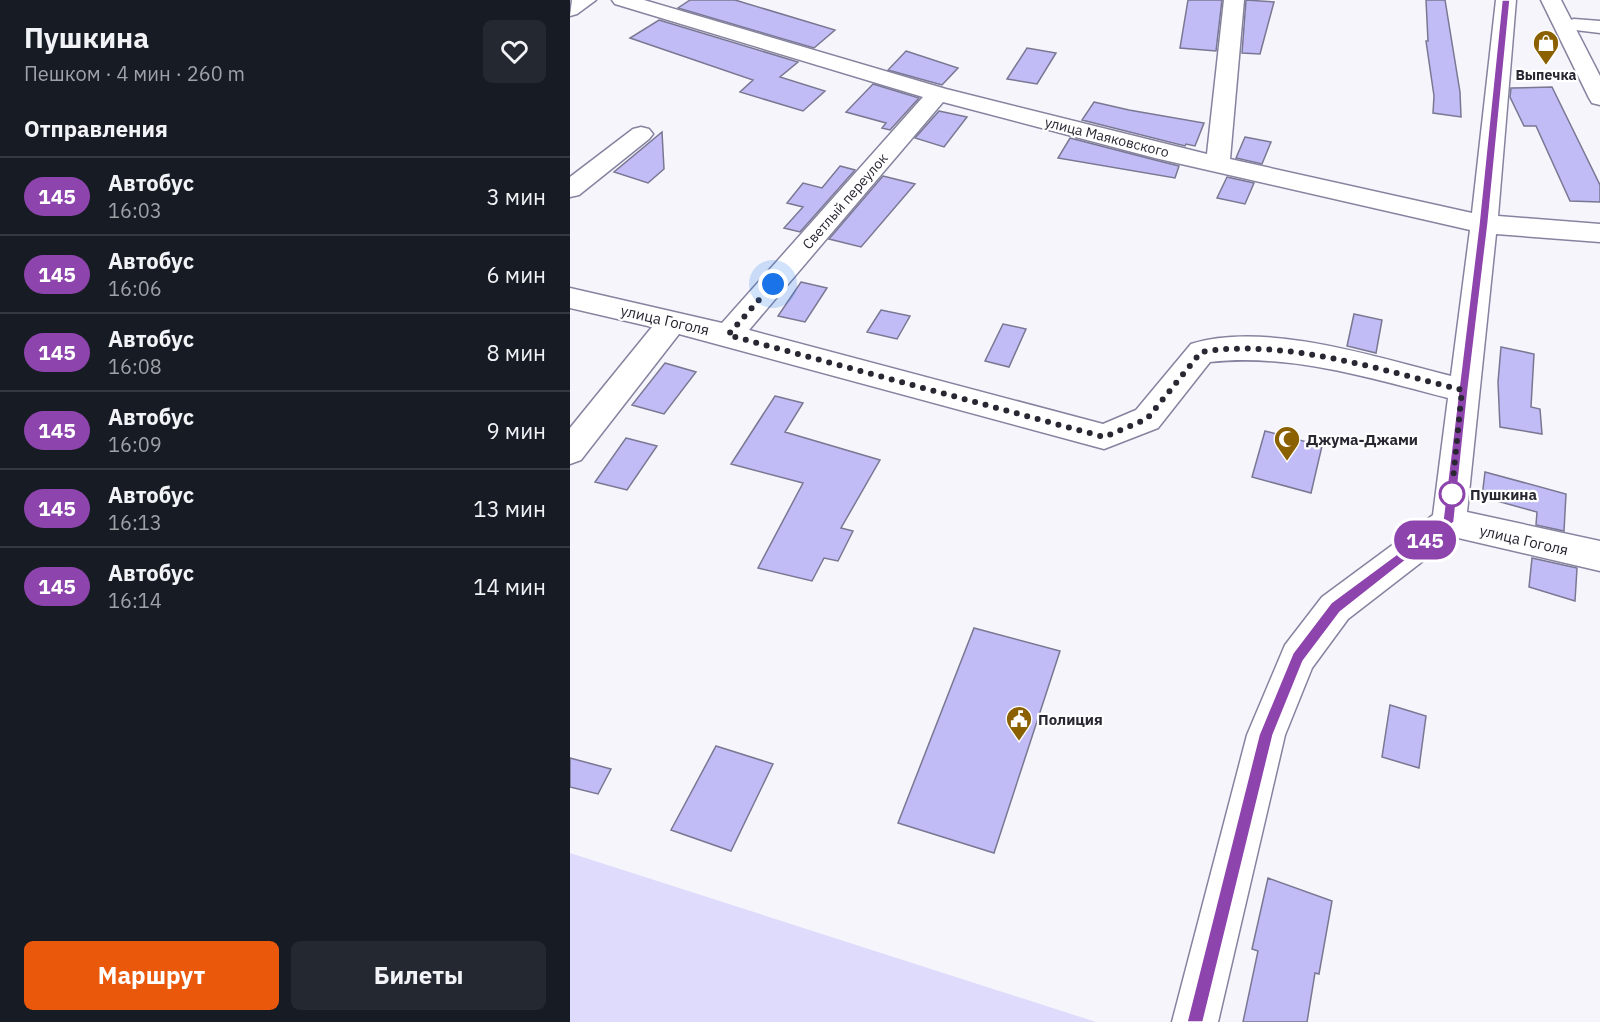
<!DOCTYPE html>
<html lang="ru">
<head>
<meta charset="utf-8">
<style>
	:root { --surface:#171b24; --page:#242831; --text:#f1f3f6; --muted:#9ea1a6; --line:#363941; --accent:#ea580c }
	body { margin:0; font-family:"IBM Plex Sans",sans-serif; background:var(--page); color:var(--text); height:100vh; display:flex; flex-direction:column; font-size:22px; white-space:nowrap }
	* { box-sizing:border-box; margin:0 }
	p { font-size:20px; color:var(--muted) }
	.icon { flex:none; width:33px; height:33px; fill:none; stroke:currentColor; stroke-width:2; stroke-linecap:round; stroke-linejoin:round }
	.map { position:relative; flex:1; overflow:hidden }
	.drawer { display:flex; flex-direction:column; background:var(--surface); width:570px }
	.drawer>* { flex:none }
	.badge { padding:0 12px; border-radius:20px; font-size:21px; line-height:39px }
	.you { position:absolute; width:30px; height:30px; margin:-15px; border:4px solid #fff; border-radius:50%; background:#1a73e8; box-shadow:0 0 0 9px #1a73e833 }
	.map>.badge { position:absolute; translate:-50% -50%; box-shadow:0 0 0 3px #fff }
	h2 { padding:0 24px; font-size:22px; line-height:54px }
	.round { display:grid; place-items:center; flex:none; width:63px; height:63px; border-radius:9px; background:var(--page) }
	.headline { display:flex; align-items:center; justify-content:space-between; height:102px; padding:0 24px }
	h1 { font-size:28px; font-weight:800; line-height:45px }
	.cta { display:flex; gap:12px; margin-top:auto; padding:12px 24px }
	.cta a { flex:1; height:69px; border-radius:9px; background:var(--accent); color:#fff; font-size:24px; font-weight:800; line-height:69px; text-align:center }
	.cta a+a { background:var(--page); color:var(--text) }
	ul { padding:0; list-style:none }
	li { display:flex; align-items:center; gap:18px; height:78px; padding:0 24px; border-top:2px solid var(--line) }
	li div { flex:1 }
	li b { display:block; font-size:22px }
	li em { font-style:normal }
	li .badge { min-width:66px; font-weight:700; text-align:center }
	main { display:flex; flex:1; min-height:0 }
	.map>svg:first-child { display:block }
	.green { fill:#dedbfc }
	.building { fill:#c1bcf5; stroke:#797792; stroke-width:1.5 }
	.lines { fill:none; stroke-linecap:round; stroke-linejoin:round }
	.minor-casing { stroke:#85839f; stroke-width:3 }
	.major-casing { stroke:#85839f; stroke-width:3 }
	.minor { fill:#fff; fill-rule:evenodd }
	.major { fill:#fff; fill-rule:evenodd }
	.line { fill:#8e44ad; stroke:#fff; stroke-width:1.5 }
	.walk { stroke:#282732; stroke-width:6; stroke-dasharray:0 10.8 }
	.stop-dot { fill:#fff; stroke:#8e44ad; stroke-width:3 }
	.labels { text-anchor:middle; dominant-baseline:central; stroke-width:4.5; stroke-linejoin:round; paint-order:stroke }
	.far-poi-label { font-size:14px; font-weight:bold; fill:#282732; stroke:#fff }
	.far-street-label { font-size:14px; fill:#282732; stroke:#fff }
	.street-label { font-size:15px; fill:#282732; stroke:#fff }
	.poi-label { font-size:15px; font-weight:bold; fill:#282732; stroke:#fff; text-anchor:start }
	.stop-label { font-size:15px; font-weight:bold; fill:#282732; stroke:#fff; text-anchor:start }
</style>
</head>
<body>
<main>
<section class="drawer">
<div class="headline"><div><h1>Пушкина</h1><p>Пешком · 4 мин · 260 m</p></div><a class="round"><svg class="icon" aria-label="heart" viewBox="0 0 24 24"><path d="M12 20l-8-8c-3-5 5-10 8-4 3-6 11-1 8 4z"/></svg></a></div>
<h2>Отправления</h2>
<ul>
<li><span class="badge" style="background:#8e44ad;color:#fff">145</span><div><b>Автобус</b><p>16:03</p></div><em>3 мин</em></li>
<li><span class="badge" style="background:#8e44ad;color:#fff">145</span><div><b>Автобус</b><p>16:06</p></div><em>6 мин</em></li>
<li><span class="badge" style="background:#8e44ad;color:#fff">145</span><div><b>Автобус</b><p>16:08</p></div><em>8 мин</em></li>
<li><span class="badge" style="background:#8e44ad;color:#fff">145</span><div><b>Автобус</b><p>16:09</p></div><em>9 мин</em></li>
<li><span class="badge" style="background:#8e44ad;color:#fff">145</span><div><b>Автобус</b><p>16:13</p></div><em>13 мин</em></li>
<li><span class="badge" style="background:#8e44ad;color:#fff">145</span><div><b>Автобус</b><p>16:14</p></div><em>14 мин</em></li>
</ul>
<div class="cta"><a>Маршрут</a><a>Билеты</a></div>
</section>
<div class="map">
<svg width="1030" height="1022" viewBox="0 0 1030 1022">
	<rect width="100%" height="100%" fill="#f5f5fb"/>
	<!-- green -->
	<path class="green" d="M0 853 526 1022H0Z"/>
	<!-- building -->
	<path class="building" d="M120 0H165L265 30 244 48 108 8Z
		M618 0H652L646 51 610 48Z
		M676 0 704 2 690 54 672 53Z
		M856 0H875L890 92 891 117 863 113 864 96 856 41H858Z
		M89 20 228 62 210 77 255 91 233 111 170 92 183 80 60 38Z
		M457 48 486 53 467 84 437 79Z
		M336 51 388 68 372 85 318 70Z
		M303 84 349 98 320 130 312 128 316 123 276 112Z
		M982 87 1030 185V202L1000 201 966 126H954L940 97 941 88Z
		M524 102 559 110 634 123 625 146 616 144 615 146 512 120Z
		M369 111 397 117 374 147 345 138Z
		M92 132 94 169 78 183 44 172Z
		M675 137 701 142 692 164 666 158Z
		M500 138 585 160 609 166 605 178 488 158Z
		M270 166 285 170 230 232 214 228 233 207 217 203 233 183 252 188Z
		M313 176 345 184 291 247 259 239Z
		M657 177 684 183 675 204 647 198Z
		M231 282 257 288 235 322 208 316Z
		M311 310 340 316 327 339 297 332Z
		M784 314 812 320 806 353 777 346Z
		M433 324 456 329 439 367 415 361Z
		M931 347 964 354 961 407 970 409 972 434 930 427 928 382Z
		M95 363 126 372 94 414 62 405Z
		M205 396 233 403 215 432 310 460 271 528 283 531 268 561 254 558 242 581 188 568 233 483 161 464Z
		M695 431 752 446 741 493 682 477Z
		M56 438 87 446 57 490 25 482Z
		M915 472 996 494 994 531 966 525 967 512 912 497Z
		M962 558 1007 568 1005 601 959 587Z
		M404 628 490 651 424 853 328 823Z
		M820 705 856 716 849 768 812 757Z
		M146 746 203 764 161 851 101 830Z
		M0 758 41 769 28 794 0 787Z
		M698 878 762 901 749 974 745 973 737 1022H673L688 951 682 949Z"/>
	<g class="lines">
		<!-- minor casing -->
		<g class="minor-casing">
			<path id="minor" d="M2 0H26L7 14 0 16Z
				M42 0H74L376 89 637 154 654 0H674L660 159 902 213 926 0H946L928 216 1030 224V242L926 234 897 512 1030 541V571L884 537 778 619 742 668 715 735 648 1022H602L677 735 715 645 752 597 863 515 878 398C800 378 721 353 640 362L588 428 534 449 109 334 11 460 0 464V428L82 327 0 308V288L152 323 353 97 45 4ZM373 102 585 158 900 230 881 376C806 357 696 321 621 344L566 410 533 424 179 330Z
				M1004 19 1030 21V33L997 29 993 25 997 21Z
				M71 127 79 129 83 134 79 139 9 195 0 197V177L63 129Z"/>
		</g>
		<!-- major casing -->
		<g class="major-casing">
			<path id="major" d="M971 0H991L1030 76V105L1022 103 1019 98Z"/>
		</g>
		<!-- minor -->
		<use href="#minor" class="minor"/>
		<!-- major -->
		<use href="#major" class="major"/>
	</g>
	<!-- line -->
	<path class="line" d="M932 0H940L918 224 898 390 884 522 770 612 733 661 703 735 633 1022H617L689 735 723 653 761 603 873 520 909 224Z"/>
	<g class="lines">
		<!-- walk -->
		<path class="walk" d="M203 284 158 335 534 437 577 419 631 352C713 338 812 370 892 390L881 500 882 494"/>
	</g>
	<!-- icons -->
	<defs>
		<g id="shop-pin" transform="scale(1.35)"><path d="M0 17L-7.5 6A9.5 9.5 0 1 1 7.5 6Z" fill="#8a6000" stroke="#fff"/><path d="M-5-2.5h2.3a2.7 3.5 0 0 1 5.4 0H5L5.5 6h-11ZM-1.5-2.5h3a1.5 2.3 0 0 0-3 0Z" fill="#fff"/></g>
		<g id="mosque-pin" transform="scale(1.35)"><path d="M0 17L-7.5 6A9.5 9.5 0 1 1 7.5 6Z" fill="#8a6000" stroke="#fff"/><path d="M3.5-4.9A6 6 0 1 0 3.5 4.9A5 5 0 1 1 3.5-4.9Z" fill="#fff"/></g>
		<g id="civic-pin" transform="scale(1.35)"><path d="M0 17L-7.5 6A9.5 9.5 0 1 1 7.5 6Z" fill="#8a6000" stroke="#fff"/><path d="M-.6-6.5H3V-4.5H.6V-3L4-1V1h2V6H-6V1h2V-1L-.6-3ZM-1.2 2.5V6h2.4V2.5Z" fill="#fff"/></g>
	</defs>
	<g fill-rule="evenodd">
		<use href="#shop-pin" x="976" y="43"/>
		<use href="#mosque-pin" x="717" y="439"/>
		<use href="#civic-pin" x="449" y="719"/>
	</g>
	<!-- markers -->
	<circle class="stop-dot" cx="882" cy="494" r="12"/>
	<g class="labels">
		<!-- far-poi labels -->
		<g class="far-poi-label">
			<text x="976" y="75">Выпечка</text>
		</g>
		<!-- far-street labels -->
		<g class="far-street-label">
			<text transform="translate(537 137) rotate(14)">улица Маяковского</text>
			<text transform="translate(275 201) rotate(-49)">Светлый переулок</text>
		</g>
		<!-- street labels -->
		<g class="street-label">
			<text transform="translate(95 320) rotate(13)">улица Гоголя</text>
			<text transform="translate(954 540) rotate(13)">улица Гоголя</text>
		</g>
		<!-- poi labels -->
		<g class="poi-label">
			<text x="736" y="439">Джума-Джами</text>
			<text x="468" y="719">Полиция</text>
		</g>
		<!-- stop labels -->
		<g class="stop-label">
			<text x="900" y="494">Пушкина</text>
		</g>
	</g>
</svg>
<div class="you" style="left:203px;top:284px"></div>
<b class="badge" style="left:855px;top:540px;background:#8e44ad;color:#fff">145</b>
</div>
</main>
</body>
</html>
